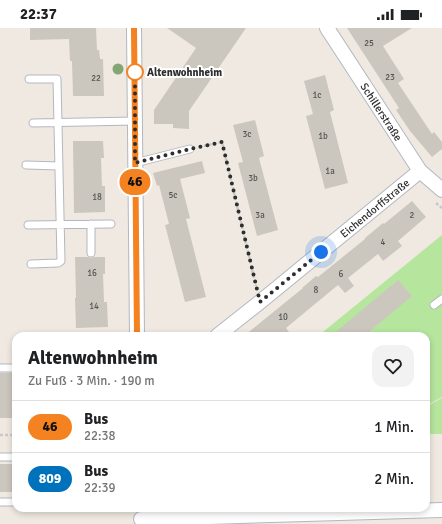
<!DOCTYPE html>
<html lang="de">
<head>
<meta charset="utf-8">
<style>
	:root { --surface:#fff; --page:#f2f2f2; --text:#202124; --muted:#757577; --line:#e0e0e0 }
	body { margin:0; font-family:Signika,sans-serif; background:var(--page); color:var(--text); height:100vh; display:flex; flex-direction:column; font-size:15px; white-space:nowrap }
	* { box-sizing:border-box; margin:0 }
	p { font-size:13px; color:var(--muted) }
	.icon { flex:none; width:22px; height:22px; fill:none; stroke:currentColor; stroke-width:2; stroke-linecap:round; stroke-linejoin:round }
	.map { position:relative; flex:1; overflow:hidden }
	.side { position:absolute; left:12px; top:304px; width:418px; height:180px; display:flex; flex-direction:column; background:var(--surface); border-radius:12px; box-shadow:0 2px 6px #0003 }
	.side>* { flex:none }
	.badge { padding:0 8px; border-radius:13px; font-size:14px; line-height:26px }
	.you { position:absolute; width:20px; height:20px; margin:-10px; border:3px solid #fff; border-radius:50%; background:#1a73e8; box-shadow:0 0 0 6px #1a73e833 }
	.map>.badge { position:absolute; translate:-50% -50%; box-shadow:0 0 0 2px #fff }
	.round { display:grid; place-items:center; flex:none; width:42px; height:42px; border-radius:12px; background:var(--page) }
	.head { display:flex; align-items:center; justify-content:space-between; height:68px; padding:0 16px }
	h1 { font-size:19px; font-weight:700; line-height:30px }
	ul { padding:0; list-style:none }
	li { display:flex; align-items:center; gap:12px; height:52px; padding:0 16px; border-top:1px solid var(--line) }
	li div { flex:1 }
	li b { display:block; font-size:15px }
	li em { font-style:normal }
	li .badge { min-width:44px; font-weight:700; text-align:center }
	.status { display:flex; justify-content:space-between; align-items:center; height:28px; padding:0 20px; background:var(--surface); direction:ltr }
	.status svg { height:11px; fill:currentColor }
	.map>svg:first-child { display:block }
	.green { fill:#b6e59e }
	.building { fill:#cbc7bf }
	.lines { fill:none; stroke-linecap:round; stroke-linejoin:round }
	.service-casing { stroke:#b4b7c1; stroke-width:9 }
	.minor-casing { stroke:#b4b7c1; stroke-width:16 }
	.path { stroke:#c9c9c9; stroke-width:2.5; stroke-dasharray:3 2; stroke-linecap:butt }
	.service { stroke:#fff; stroke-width:7 }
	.minor { stroke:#fff; stroke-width:14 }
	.tree { fill:#84a574 }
	.line-casing { stroke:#fff; stroke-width:9 }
	.line { stroke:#f58220; stroke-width:6 }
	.walk { stroke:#2e2e2e; stroke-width:4; stroke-dasharray:0 7.2 }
	.stop-dot { fill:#fff; stroke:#f58220; stroke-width:2 }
	.labels { text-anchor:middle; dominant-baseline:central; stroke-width:4; stroke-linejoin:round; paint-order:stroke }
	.number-label { font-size:9px; fill:#555452 }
	.stop-label { font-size:11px; font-weight:bold; fill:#2e2e2e; stroke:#fff; text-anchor:start }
	.street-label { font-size:11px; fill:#2e2e2e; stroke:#fff }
</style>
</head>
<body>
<div class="status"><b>22:37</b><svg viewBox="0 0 49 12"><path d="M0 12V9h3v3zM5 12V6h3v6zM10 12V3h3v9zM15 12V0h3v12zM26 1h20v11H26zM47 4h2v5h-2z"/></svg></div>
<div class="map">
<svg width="442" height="496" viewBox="0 0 442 496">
	<rect width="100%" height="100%" fill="#efe9e1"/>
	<!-- green -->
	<path class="green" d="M442 207V369L426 378V308H318Z
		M442 370V406H426V379Z"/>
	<!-- building -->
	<path class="building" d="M30 0H96L97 22H99L100 31H103L104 68H73L72 33H70L69 11 30 12Z
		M167 0H246L189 83V101L173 100V96H154V82L196 20Z
		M347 0H412L383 18 404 51 398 55 432 106 434 104 442 114V121L432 129 410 103 396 82 399 80Z
		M325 47 334 82 330 84 348 155 325 161 306 88 313 86 304 53Z
		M255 92 264 128 259 130 278 202 257 208 238 135 243 134 233 97Z
		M73 113H103L104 130H101L102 158H105V184L74 185Z
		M202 133 205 145 180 151 190 190 186 191 206 269 185 274 165 197 169 196 159 157 157 158 153 145Z
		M412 173 426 189 398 213 402 218 383 233 378 226 348 250 354 258 345 265 338 257 286 300 292 308H244L303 260H302L316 248 318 249 365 211V210L383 195 384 196Z
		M75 229H88L91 230 94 229H105V246H103L104 274H107L108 299 76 300 75 270H76Z
		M398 252 412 268 364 308H331Z
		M0 345H16V390H0Z
		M0 436H16V464H0Z"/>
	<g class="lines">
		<!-- service casing -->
		<g class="service-casing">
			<path id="service" d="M29 51H57L61 233 58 235 31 236
				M33 95 135 93
				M135 135 190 121
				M26 137 59 138
				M91 196V225
				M28 197 111 196
				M434 277 442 271
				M0 340H16
				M0 429H16
				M0 474H16"/>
		</g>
		<!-- minor casing -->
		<g class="minor-casing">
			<g id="minor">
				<path d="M134 0 137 308"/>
				<path id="s1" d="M327 0 420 143 442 162"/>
				<path id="s2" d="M217 308 260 274 420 143"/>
				<path d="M141 491 442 482"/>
			</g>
		</g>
		<!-- path -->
		<path class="path" d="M199 119 222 114 256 258
			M436 175 442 180
			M0 407H16"/>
		<!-- service -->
		<use href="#service" class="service"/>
		<!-- minor -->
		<use href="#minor" class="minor"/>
	</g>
	<!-- trees -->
	<circle class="tree" cx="118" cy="41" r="5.5"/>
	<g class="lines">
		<!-- line casing -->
		<g class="line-casing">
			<path id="line" d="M134 0 137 308"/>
		</g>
		<!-- line -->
		<use href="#line" class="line"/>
		<!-- walk -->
		<path class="walk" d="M135 44V135L190 121 222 114 260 274 321 224"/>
	</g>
	<!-- markers -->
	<circle class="stop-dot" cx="135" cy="44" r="8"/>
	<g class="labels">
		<!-- number labels -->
		<g class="number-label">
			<text x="369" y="15">25</text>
			<text x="390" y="49">23</text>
			<text x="96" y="50">22</text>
			<text x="317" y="67">1c</text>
			<text x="247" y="106">3c</text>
			<text x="323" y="108">1b</text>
			<text x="330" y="143">1a</text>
			<text x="253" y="150">3b</text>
			<text x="173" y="167">5c</text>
			<text x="97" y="169">18</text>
			<text x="260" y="187">3a</text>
			<text x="412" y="187">2</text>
			<text x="383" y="214">4</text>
			<text x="92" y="245">16</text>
			<text x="341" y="246">6</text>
			<text x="316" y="262">8</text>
			<text x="94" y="278">14</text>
			<text x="283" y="289">10</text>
		</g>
		<!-- stop labels -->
		<g class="stop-label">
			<text x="147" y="44">Altenwohnheim</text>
		</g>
		<!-- street labels -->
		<g class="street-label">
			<text stroke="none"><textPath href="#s1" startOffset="100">Schillerstraße</textPath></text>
			<text stroke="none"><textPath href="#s2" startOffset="203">Eichendorffstraße</textPath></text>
		</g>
	</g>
</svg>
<div class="you" style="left:321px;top:224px"></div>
<b class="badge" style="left:135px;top:154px;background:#f58220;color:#111">46</b>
<section class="side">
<div class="head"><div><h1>Altenwohnheim</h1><p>Zu Fuß · 3 Min. · 190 m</p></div><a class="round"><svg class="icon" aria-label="heart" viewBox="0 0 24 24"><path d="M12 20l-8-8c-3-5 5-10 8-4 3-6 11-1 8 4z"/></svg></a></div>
<ul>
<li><span class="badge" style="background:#f58220;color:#111">46</span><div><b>Bus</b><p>22:38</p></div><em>1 Min.</em></li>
<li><span class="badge" style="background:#0072bc;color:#fff">809</span><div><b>Bus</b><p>22:39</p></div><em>2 Min.</em></li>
</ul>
</section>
</div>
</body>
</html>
